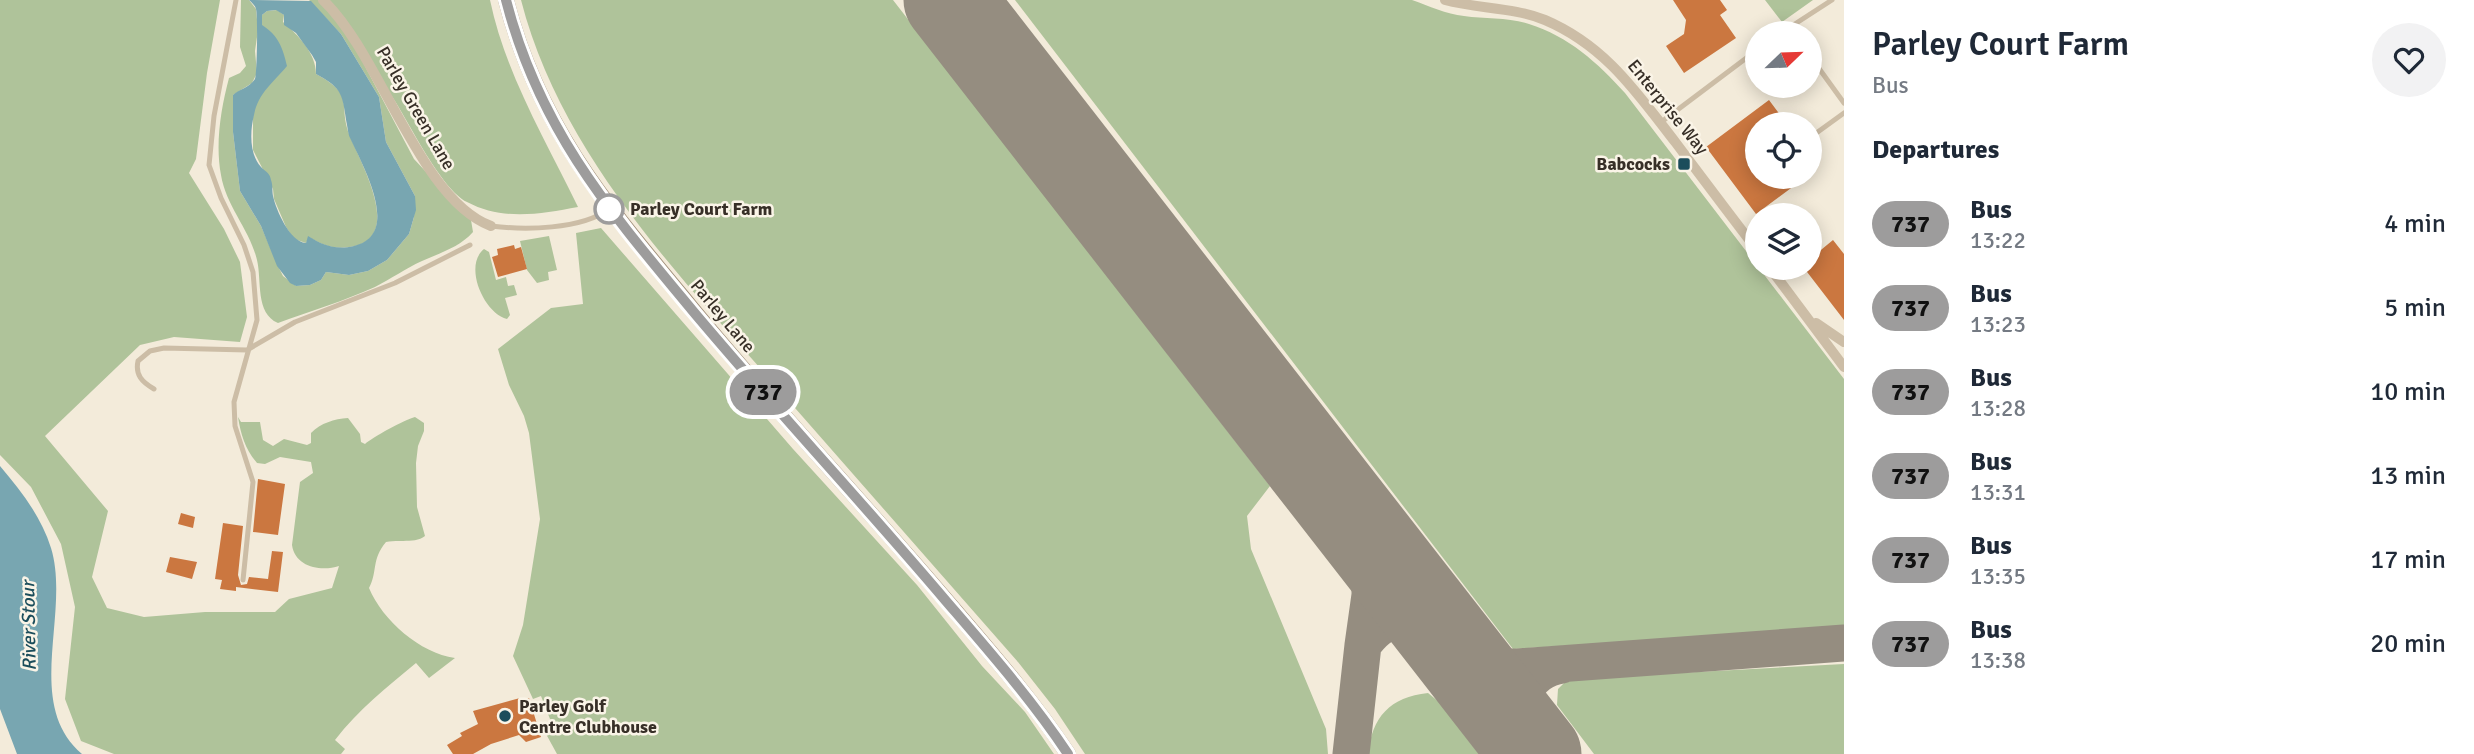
<!DOCTYPE html>
<html lang="en">
<head>
<meta charset="utf-8">
<style>
	:root { --surface:#fff; --page:#f2f2f3; --text:#1f2937; --muted:#747a83 }
	body { margin:0; font-family:Signika,sans-serif; background:var(--page); color:var(--text); height:100vh; display:flex; flex-direction:column; font-size:26px; white-space:nowrap }
	* { box-sizing:border-box; margin:0 }
	p { font-size:23px; color:var(--muted) }
	.icon { flex:none; width:38px; height:38px; fill:none; stroke:currentColor; stroke-width:2; stroke-linecap:round; stroke-linejoin:round }
	.map { position:relative; flex:1; overflow:hidden }
	.details { display:flex; flex-direction:column; background:var(--surface); width:630px }
	.details>* { flex:none }
	.badge { padding:0 14px; border-radius:23px; font-size:24px; line-height:46px }
	.needle { width:46px; rotate:67deg }
	.tools { position:absolute; left:1745px; top:21px; display:grid; gap:14px }
	.tools a { display:grid; place-items:center; width:77px; height:77px; border-radius:50%; background:var(--surface); box-shadow:0 4px 18px #0003; font-size:35px }
	.map>.badge { position:absolute; translate:-50% -50%; box-shadow:0 0 0 4px #fff }
	h2 { padding:0 28px; font-size:26px; line-height:63px }
	.round { display:grid; place-items:center; flex:none; width:74px; height:74px; border-radius:37px; background:var(--page) }
	.headline { display:flex; align-items:center; justify-content:space-between; height:119px; padding:0 28px }
	h1 { font-size:33px; font-weight:600; line-height:52px }
	ul { padding:0; list-style:none }
	li { display:flex; align-items:center; gap:21px; height:84px; padding:0 28px }
	li div { flex:1 }
	li b { display:block; font-size:26px }
	li em { font-style:normal }
	li .badge { min-width:77px; font-weight:700; text-align:center }
	main { display:flex; flex:1; min-height:0 }
	.map>svg:first-child { display:block }
	.green { fill:#afc39a }
	.water { fill:#78a6b1; fill-rule:evenodd }
	.lines { fill:none; stroke-linecap:round; stroke-linejoin:round }
	.taxiway { stroke:#958d80; stroke-width:37 }
	.runway { stroke:#958d80; stroke-width:91 }
	.building { fill:#cb7740 }
	.lane { stroke:#ccbda6; stroke-width:5 }
	.street { stroke:#ccbda6; stroke-width:10 }
	.secondary { stroke:#9f8c77; stroke-width:16 }
	.line-casing { stroke:#fff; stroke-width:16 }
	.line { stroke:#9d9c9c; stroke-width:10 }
	.poi-dot { fill:#1b4d5b; stroke:#faf4e7; stroke-width:2.5 }
	.stop-dot { fill:#fff; stroke:#9d9c9c; stroke-width:3.5 }
	.labels { text-anchor:middle; dominant-baseline:central; stroke-width:5; stroke-linejoin:round; paint-order:stroke }
	.street-label { font-size:18px; fill:#372f27; stroke:#faf4e7 }
	.poi-label { font-size:18px; font-weight:bold; fill:#372f27; stroke:#faf4e7; text-anchor:end }
	.stop-label { font-size:18px; font-weight:bold; fill:#372f27; stroke:#faf4e7; text-anchor:start }
	.water-label { font-size:19px; font-style:italic; fill:#1b4d5b; stroke:#faf4e7 }
</style>
</head>
<body>
<main>
<div class="map">
<svg width="1844" height="754" viewBox="0 0 1844 754">
	<rect width="100%" height="100%" fill="#f3ebda"/>
	<!-- green -->
	<path class="green" d="M0 0H220L207 73 196 159 189 173 224 229 240 262 247 317 240 342 174 337 140 345 45 436 108 511 92 577 107 608 144 617 205 612H275L289 599 332 588 339 566C321 572 295 567 292 545L300 482 313 473 311 462 280 457 265 464 257 463C245 449 241 435 238 417L241 422H260L263 440 273 446 284 439 307 445 311 443V433C321 423 334 419 348 418L360 434 361 442 365 444C373 437 404 420 415 417L424 423V431L418 446 416 463 417 507 425 536C415 544 398 539 386 542 371 560 378 571 369 588 383 621 420 653 455 658L429 678 416 663C387 687 358 710 335 740L345 749 341 754H114L81 741 65 699 75 607 61 544 31 487 0 455Z
		M241 0H249L256 9 258 30 255 51 257 73 252 83 233 95V132L240 191 261 226 278 266 283 276 296 286 310 285 321 280 326 272 349 275 368 271 387 260 409 234 414 217 415 196 386 142 379 97 341 34 309 0H318L336 19 357 51 414 159 471 220 473 232C460 247 440 253 422 261 406 268 391 279 375 287 344 301 311 311 278 323 255 313 262 281 257 260 250 230 226 206 221 175 215 144 221 108 229 78L240 73 246 66 240 47Z
		M327 0H490C505 73 546 141 578 207 540 214 503 221 467 202 441 189 410 124 393 98 372 65 349 33 327 0Z
		M521 0H893L1270 486 1247 516 1251 549 1326 729 1328 754H1085L1055 709 1018 662C939 572 860 482 781 392 679 275 561 155 521 0Z
		M1015 0H1412C1429 6 1446 14 1464 16 1485 19 1508 17 1529 24 1568 36 1598 63 1625 93L1844 379V629L1513 649Z
		M1765 0H1813L1782 22Z
		M277 10 284 15 283 22C298 35 316 53 316 74 357 96 337 104 350 136 360 162 403 235 355 246 337 250 325 247 309 237L306 243 294 239 286 227 274 199 273 189 253 150V117L265 28 262 26V15L267 11Z
		M601 228 793 449 917 585 982 666 1025 712 1054 754H557L546 734 550 719 541 696 533 699 513 656 523 625 540 519 529 433 524 416 509 385 498 349 551 308 583 304 576 233Z
		M549 236 557 270 548 272 549 280 537 283 527 270 520 241Z
		M484 249 489 252 496 280 506 277 508 286 514 285 517 295 505 298 510 315 507 319C484 313 463 266 484 249Z
		M1844 664V754H1594L1557 705 1558 689 1568 679Z
		M1428 693 1439 702 1479 754H1368C1372 717 1390 697 1428 693Z"/>
	<!-- water -->
	<path class="water" d="M249 0 311 1 341 34 379 97 386 142 415 196 416 210 409 234 387 260 368 271 349 275 326 272 321 280 310 285 296 286 290 283 277 266 261 226 240 191 233 132V95C239 89 249 88 255 79 257 76 258 15 256 9 255 5 252 3 249 0ZM276 10 284 15V25L296 33 312 55 316 62V74C344 89 342 95 347 125 348 130 348 135 351 140 363 166 402 235 354 246 336 250 324 246 308 236L306 243C290 242 276 210 273 196 272 191 273 185 271 180 270 173 266 172 261 167 249 154 250 131 254 115 258 93 274 82 287 66 283 48 278 35 262 25V15L267 11Z
		M0 466C21 491 41 516 51 548 71 613 23 704 82 754H17L0 709Z"/>
	<g class="lines">
		<!-- taxiway -->
		<path class="taxiway" d="M1431 619 1471 660 1478 664 1496 667H1518L1844 643
			M1363 645C1394 604 1414 622 1450 645
			M1530 747C1514 712 1519 672 1562 665
			M1351 754 1363 645 1370 595V572L1360 526"/>
		<!-- runway -->
		<path class="runway" d="M949 0 1536 754"/>
	</g>
	<!-- building -->
	<path class="building" d="M1673 0H1720L1727 10 1720 15 1736 38 1684 73 1666 46 1684 34 1686 20Z
		M1769 100 1787 124H1757V177H1806L1756 214 1706 147Z
		M1833 240 1844 254V320L1804 268H1810V259Z
		M514 245 515 249 521 247 527 269 498 277 492 257 498 255 497 249Z
		M258 479 285 484 278 535 253 532Z
		M181 513 195 517 193 528 178 524Z
		M223 523 243 526 238 575 241 585 247 584 249 577 268 579 272 551 283 552 278 592 236 587V591L220 589 222 580 215 579Z
		M170 557 197 562 192 579 166 572Z
		M520 698 521 701 529 698 541 737 526 742 519 735 491 744 473 754H453L447 745 462 736 460 733 478 724 473 711Z"/>
	<g class="lines">
		<!-- lane -->
		<path class="lane" d="M236 0 214 116 209 165 221 198 244 245 253 272 257 320 234 402 235 426 253 482 243 580
			M1781 33 1832 0
			M1810 56 1844 103
			M1660 123 1757 50
			M1815 134 1844 113
			M491 226C524 230 581 230 609 209
			M154 389C142 382 135 375 138 361L150 351 164 348 247 350 295 322 395 283 470 245"/>
		<!-- street -->
		<path class="street" d="M323 0C381 55 419 199 491 226
			M1445 0C1478 9 1513 7 1545 20 1606 46 1637 93 1676 143 1703 179 1730 215 1757 250
			M1770 268 1844 367
			M1816 323 1844 342"/>
		<!-- secondary -->
		<path class="secondary" d="M506 0C539 128 607 206 689 305 773 407 864 504 950 605 991 653 1033 701 1068 754"/>
	</g>
	<g class="lines">
		<!-- line casing -->
		<g class="line-casing">
			<path id="line" d="M506 0C539 129 609 210 692 310 775 409 863 503 946 601 989 651 1032 700 1068 754"/>
		</g>
		<!-- line -->
		<use href="#line" class="line"/>
	</g>
	<!-- markers -->
	<g class="poi-dot">
		<rect x="1677" y="157" width="14" height="14" rx="3.5"/>
		<circle cx="505" cy="716" r="7"/>
	</g>
	<circle class="stop-dot" cx="609" cy="209" r="14"/>
	<g class="labels">
		<!-- street labels -->
		<g class="street-label">
			<text transform="translate(1668 107) rotate(51)">Enterprise Way</text>
			<text transform="translate(416 108) rotate(60)">Parley Green Lane</text>
			<text transform="translate(723 316) rotate(50)">Parley Lane</text>
		</g>
		<!-- poi labels -->
		<g class="poi-label">
			<text x="1670" y="164">Babcocks</text>
			<text x="519" y="706" text-anchor="start">Parley Golf<tspan x="519" dy="21">Centre Clubhouse</tspan></text>
		</g>
		<!-- stop labels -->
		<g class="stop-label">
			<text x="630" y="209">Parley Court Farm</text>
		</g>
		<!-- water labels -->
		<g class="water-label">
			<text transform="translate(29 626) rotate(-91)">River Stour</text>
		</g>
	</g>
</svg>
<div class="tools">
<a><svg class="needle" viewBox="-14 -14 28 28"><path d="M0-13l5 13h-10z" fill="#e53935"/><path d="M0 13l5-13h-10z" fill="#747a83"/></svg></a>
<a><svg class="icon" aria-label="locate" viewBox="0 0 24 24"><circle cx="12" cy="12" r="6"/><path d="M12 2v4M12 18v4M2 12h4M18 12h4"/></svg></a>
<a><svg class="icon" aria-label="layers" viewBox="0 0 24 24"><path d="M12 4l9 5-9 5-9-5zM3 14l9 5 9-5"/></svg></a>
</div>
<b class="badge" style="left:763px;top:392px;background:#9d9c9c;color:#111">737</b>
</div>
<section class="details">
<div class="headline"><div><h1>Parley Court Farm</h1><p>Bus</p></div><a class="round"><svg class="icon" aria-label="heart" viewBox="0 0 24 24"><path d="M12 20l-8-8c-3-5 5-10 8-4 3-6 11-1 8 4z"/></svg></a></div>
<h2>Departures</h2>
<ul>
<li><span class="badge" style="background:#9d9c9c;color:#111">737</span><div><b>Bus</b><p>13:22</p></div><em>4 min</em></li>
<li><span class="badge" style="background:#9d9c9c;color:#111">737</span><div><b>Bus</b><p>13:23</p></div><em>5 min</em></li>
<li><span class="badge" style="background:#9d9c9c;color:#111">737</span><div><b>Bus</b><p>13:28</p></div><em>10 min</em></li>
<li><span class="badge" style="background:#9d9c9c;color:#111">737</span><div><b>Bus</b><p>13:31</p></div><em>13 min</em></li>
<li><span class="badge" style="background:#9d9c9c;color:#111">737</span><div><b>Bus</b><p>13:35</p></div><em>17 min</em></li>
<li><span class="badge" style="background:#9d9c9c;color:#111">737</span><div><b>Bus</b><p>13:38</p></div><em>20 min</em></li>
</ul>
</section>
</main>
</body>
</html>
